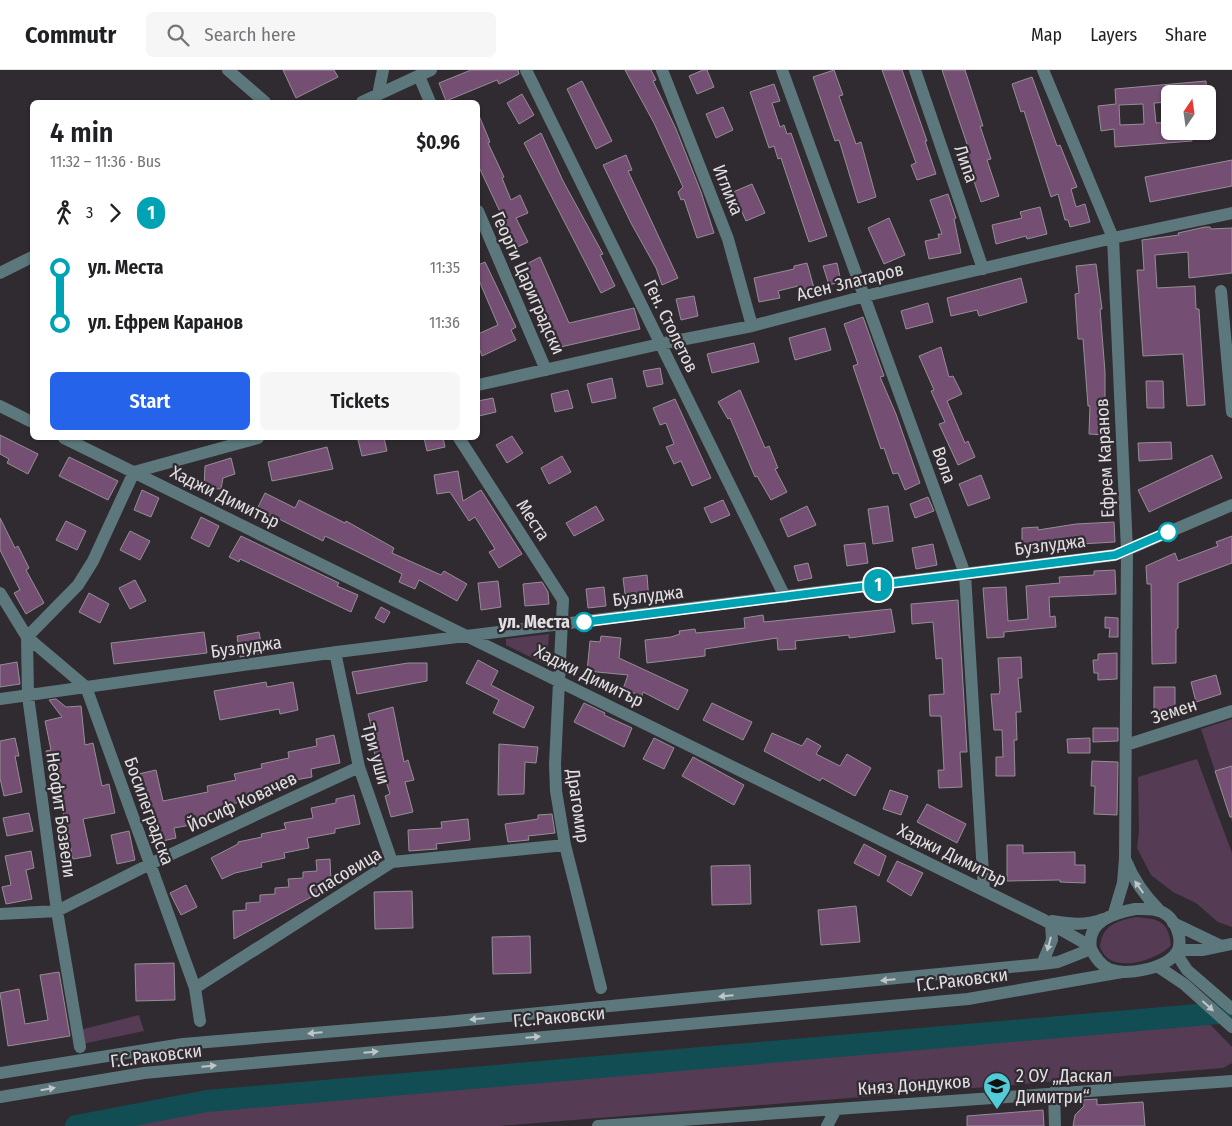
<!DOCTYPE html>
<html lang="en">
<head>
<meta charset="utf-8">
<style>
	:root { --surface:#fff; --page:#f6f6f6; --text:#202124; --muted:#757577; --line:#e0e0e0; --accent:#2563eb }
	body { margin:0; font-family:"Fira Sans Condensed",sans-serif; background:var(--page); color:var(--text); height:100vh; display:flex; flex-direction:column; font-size:19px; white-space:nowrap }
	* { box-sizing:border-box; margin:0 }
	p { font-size:16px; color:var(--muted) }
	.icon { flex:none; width:28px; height:28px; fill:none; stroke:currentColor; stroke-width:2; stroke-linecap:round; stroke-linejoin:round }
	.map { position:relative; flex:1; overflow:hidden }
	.panel { position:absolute; left:30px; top:30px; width:450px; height:340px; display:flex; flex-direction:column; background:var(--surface); border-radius:8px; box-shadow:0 1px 4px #0004 }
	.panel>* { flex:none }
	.badge { padding:0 10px; border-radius:16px; font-size:18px; line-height:32px }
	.needle { width:32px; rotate:13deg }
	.tools { position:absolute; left:1161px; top:15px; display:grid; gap:10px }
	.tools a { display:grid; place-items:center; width:55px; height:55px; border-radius:8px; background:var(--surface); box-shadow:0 1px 4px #0004; font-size:25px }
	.map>.badge { position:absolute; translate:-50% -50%; box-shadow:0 0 0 2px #fff }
	.legs { display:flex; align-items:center; gap:8px; height:55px; padding:0 20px; font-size:16px }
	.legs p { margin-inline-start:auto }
	.overview { display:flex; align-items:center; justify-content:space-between; height:85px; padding:0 20px }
	h1 { font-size:28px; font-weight:600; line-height:38px }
	.button { display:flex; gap:10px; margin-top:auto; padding:10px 20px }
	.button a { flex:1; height:58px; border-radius:8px; background:var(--accent); color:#fff; font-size:20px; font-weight:600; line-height:58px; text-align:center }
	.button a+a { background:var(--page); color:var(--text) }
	ul { padding:0 20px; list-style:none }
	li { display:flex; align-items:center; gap:18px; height:55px; font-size:19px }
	li i { display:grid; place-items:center; width:8px; height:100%; margin:0 6px; background:currentColor }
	li i::after { content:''; width:12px; height:12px; margin:-6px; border:4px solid; border-radius:50%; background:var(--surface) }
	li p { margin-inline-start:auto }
	li:first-child i { background:linear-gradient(#0000 50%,currentColor 0) }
	li:last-child i { background:linear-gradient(currentColor 50%,#0000 0) }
	header { display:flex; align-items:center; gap:30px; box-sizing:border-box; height:70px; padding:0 25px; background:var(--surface); border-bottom:1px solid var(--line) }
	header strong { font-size:24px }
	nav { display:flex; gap:28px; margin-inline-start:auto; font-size:18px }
	.search { width:350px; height:45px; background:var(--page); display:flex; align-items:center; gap:12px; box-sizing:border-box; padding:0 18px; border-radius:8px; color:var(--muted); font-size:19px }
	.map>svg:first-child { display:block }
	.green { fill:#563b54 }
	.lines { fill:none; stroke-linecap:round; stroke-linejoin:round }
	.river { stroke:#124d53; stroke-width:22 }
	.building { fill:#754f73; stroke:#958e94; fill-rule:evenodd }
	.minor { stroke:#5c787c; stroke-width:12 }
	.oneway { fill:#c0c5c8 }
	.line-1-casing { stroke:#fff; stroke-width:11 }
	.line-1 { stroke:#00a3b4; stroke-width:8 }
	.stop-1-dot { fill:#fff; stroke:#00a3b4; stroke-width:2.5 }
	.labels { text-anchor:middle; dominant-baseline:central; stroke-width:4.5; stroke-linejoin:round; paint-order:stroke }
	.street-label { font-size:18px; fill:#e2dfe2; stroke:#302b30 }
	.stop-label { font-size:18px; font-weight:bold; fill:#e2dfe2; stroke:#302b30; text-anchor:end }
	.poi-label { font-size:18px; fill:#e2dfe2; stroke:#302b30; text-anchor:start }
</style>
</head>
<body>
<header>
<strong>Commutr</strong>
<div class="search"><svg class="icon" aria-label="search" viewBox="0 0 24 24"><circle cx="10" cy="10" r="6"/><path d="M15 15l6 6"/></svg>Search here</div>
<nav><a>Map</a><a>Layers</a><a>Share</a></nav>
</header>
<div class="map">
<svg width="1232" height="1056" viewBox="0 0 1232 1056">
	<rect width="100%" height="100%" fill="#302b30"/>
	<!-- green -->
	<path class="green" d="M549 564 547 595 506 575V569Z
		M1232 649V752L1201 659Z
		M1197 689 1232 783V857L1218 852 1196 833 1173 822 1151 805 1137 778 1139 761 1138 707Z
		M1136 847C1158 849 1168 850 1171 875 1160 888 1125 900 1109 889 1105 887 1102 881 1100 877 1102 855 1117 851 1136 847Z
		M139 945 144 961 82 974 80 960Z
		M1202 946 1232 977V993L1223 998 498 1056H75L207 1031Z"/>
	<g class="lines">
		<!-- river -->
		<path class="river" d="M76 1056 207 1031 1232 942"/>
	</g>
	<!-- building -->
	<path class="building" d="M283 0H334L338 7 296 28Z
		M471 0H518L519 4 499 14 497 10 446 31 439 13Z
		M625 0H651L656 10 653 11 676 59 701 122 714 163 697 168 684 129 681 130 678 122 683 117 654 53Z
		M703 0H707L714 17 697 24 689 6Z
		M834 0 843 25 839 26 856 74 861 72 876 127 858 133 839 70 835 71 813 7Z
		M882 0H902L927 71H925L936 104 917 110 911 95 916 93Z
		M942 0H965L983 56H980L991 89 987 90 999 126 981 132 963 79 968 77Z
		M1032 7 1057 76 1060 75 1077 117 1071 119 1076 137 1085 134 1090 152 1070 157 1068 150H1065L1058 124 1051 127 1024 41 1021 42 1012 14Z
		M582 11 612 71 596 79 567 19Z
		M1206 11 1207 24H1170V32L1154 33 1156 53 1170 52V61H1191L1192 71 1115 77 1114 59 1101 61 1098 36 1116 34 1115 19ZM1143 34 1144 54 1120 55 1119 35Z
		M774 14 780 31 772 33 780 57 784 55 787 64 791 63 827 166 809 172 781 88 778 89 774 76 769 78 750 22Z
		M522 24 534 45 519 54 507 33Z
		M723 37 733 60 716 68 706 44Z
		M478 43 490 72 488 73 504 107 502 108 511 130 520 125 528 143 516 148 528 172 513 179 506 165 510 163 478 95Z
		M541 63 563 111 603 184 600 185 615 216 601 223 524 73Z
		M626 85 632 100 628 101 678 208 662 215 656 198 631 153 603 95Z
		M1232 90V116L1150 132 1145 107Z
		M752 114 765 143 746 151 733 122Z
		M948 124 956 148 954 149 961 183 929 189 925 171 939 168 938 164H942L930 130Z
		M1040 137 1047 164 1027 169 1026 166 996 174 992 155 1022 148 1020 142Z
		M889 148 905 185 884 194 868 158Z
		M1205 157H1210L1211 159 1232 158V203L1189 208 1188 182 1155 185 1157 218 1195 216 1196 239H1199L1205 335 1187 336 1183 284 1143 286 1137 200H1144L1142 170 1179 165 1178 163Z
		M540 187 569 253 634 238 640 259 556 278 548 249 546 250 521 197Z
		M485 192 516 257 511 260 516 270 482 286 478 275V264L498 255 478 208V195Z
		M807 193 814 218 799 221 798 216 778 221 780 228 759 232 754 208 794 199V196Z
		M837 193 841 212 829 215 823 196Z
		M1096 194 1102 239H1100L1105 302V365L1089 364 1090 336H1088L1083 269H1078L1075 224 1079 223 1076 196Z
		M1021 208 1027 232 979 246 977 240 951 246 947 228Z
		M694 226 698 246 681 250 676 229Z
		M928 233 933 252 906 259 901 241Z
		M863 247 884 306 880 307 896 344 920 413 905 420 898 403 893 404 884 378 881 379 853 296 858 294 844 254Z
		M825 258 831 280 795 290 789 268Z
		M754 273 759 292 712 303 707 284Z
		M941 277 949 307 953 306 962 324 947 331 965 373 968 371 975 387 958 395 939 354 945 352 931 321 934 320 919 286Z
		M660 298 663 314 647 317 643 301Z
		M612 308 616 328 592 333 587 314Z
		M1146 311H1163L1164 338H1147Z
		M568 320 573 338 555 342 551 324Z
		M740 320 765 378 769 376 778 398 775 399 787 422 771 430 757 406 755 407 730 348 728 349 718 332Z
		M493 328 496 342 479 346 478 331Z
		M675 329 711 408 692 416 681 391 674 394 666 377 674 374 666 353 660 355 653 338Z
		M0 365 38 384 28 404 7 393 9 389 0 384Z
		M512 366 523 383 507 393 496 375Z
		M368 368H384L387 381 362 386 358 370Z
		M424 368H443L445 377 427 381Z
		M1171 372 1172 389 1139 391 1138 373Z
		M327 377 333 399 272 411 268 392Z
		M1212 385 1222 408 1149 442 1138 420Z
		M562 386 571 402 549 414 541 398Z
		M69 387 118 411 108 430 59 406Z
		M231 388 235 404 223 408 221 419 204 418 205 396Z
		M458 401 463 431 481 420 522 484 499 498 489 482 495 479 475 447 469 451 450 422 437 424 434 405Z
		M981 405 990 428 968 436 959 414Z
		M142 420 159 428 151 447 134 440Z
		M265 423 295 438 299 430 345 453 346 451 394 478 392 483 441 505 444 501 467 514 457 531 419 510 415 519 399 512 402 504 358 482 325 466 323 471 273 446 272 449 256 441Z
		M928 427 934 441 915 448 910 434Z
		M723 430 730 445 711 453 704 438Z
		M596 436 604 450 574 466 566 453Z
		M807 436 816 455 788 467 780 449Z
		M888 436 893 471 873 474 868 439Z
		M201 447 219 456 209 477 191 468Z
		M0 448 15 478 18 476 29 498 26 500 44 533 26 544 14 523 20 520 0 480Z
		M66 451 86 461 77 480 56 470Z
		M1114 452 1115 472 1081 474V477L1029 484 1028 475 1022 476V458L1038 457V460L1076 454Z
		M130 461 150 471 140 490 120 480Z
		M241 466 339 513 337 516 358 525 351 542 240 489 239 492 229 487Z
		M1232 466V493L1178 513V558L1176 559V593L1152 594 1151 514H1147L1146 496 1175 483 1178 491 1218 476 1216 472Z
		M865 473 868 493 847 496 844 475Z
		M933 474 937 495 916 499 912 478Z
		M808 493 812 508 798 511 794 496Z
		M1115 500 1116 524 1049 527 1050 547 1055 546 1056 557 1004 562V567L987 568 983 518 1006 517 1008 551 1028 549 1026 516 1060 513 1059 507 1094 505V501Z
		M647 505 649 531 629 533 628 524H625L623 508Z
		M135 510 146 531 130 539 119 518Z
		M498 511 501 537 481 540 478 513Z
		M542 512 548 522 549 534 525 536 523 514Z
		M604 517 606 536 588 538 586 519Z
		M89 523 109 534 100 553 79 542Z
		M958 530 967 682H960L962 717 939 718 938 700H944L941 646H930L929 625 944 624 942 588 936 589 933 552 912 554 911 534Z
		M381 537 390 542 384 553 375 548Z
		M891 539 895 562 849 568V565L795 571 796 579 778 580 777 568 705 579V586L647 593 645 570 671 567 680 564 679 561 695 559 696 563 745 558 744 548 763 545 764 552Z
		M1105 547 1118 548V567H1109L1110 558H1105Z
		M204 562 207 583 114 594 111 573Z
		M259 562 263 583 240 587 237 566Z
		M601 566 621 568 619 588 688 620 678 640 643 622 642 626 623 619 628 605 587 601 590 571 600 572Z
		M1117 583V609L1098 610V603H1094L1093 590H1098V584Z
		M1021 587 1022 608H1018L1021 642H1016L1017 670H1014L1015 706H996V687H1003L1002 660H994L991 624H999L1000 620 998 588Z
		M478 590 498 601 491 615 534 637 524 658 493 643 499 630 466 613Z
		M17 592 20 614 0 617V595Z
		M408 593H427V611L357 624 352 602Z
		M1216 605 1221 624 1196 632 1191 612Z
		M266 612 267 617 293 612 298 640 280 644 279 639 220 650 214 621Z
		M1154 617H1175V642L1154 641Z
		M56 629 66 637 81 636 85 675 93 673 102 716 109 714 115 743 83 749 91 786 73 789 56 708 52 709 46 681 51 680 45 651 62 647 49 630Z
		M584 633 605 643 604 645 632 658 624 677 574 652Z
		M712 633 752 652 743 670 703 650Z
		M393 637 404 692 408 690 414 710 405 712 413 742 391 747 385 726 390 724 379 690H376L372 671H375L368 644Z
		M1093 658H1118V671L1093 672Z
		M772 663 802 676 807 668 821 676 816 684 840 696 847 684 871 698 855 726 822 708 820 711 764 681Z
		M334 665 340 693 311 699 312 707 284 712 286 719 258 724 259 729 230 734 232 741 200 747 202 753 174 758 176 768 158 772 149 731 144 732 138 704 156 700 163 731 208 722 207 716 236 710 234 704 262 698 261 694 289 688 288 682 317 676 316 669Z
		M15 668 19 686H15L22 722 4 726 0 708V671Z
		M654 668 674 678 664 699 643 689Z
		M1090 668V683H1068L1067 669Z
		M499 674 538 677 536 693 525 692 524 724 498 725Z
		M693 687 744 715 734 735 682 706Z
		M1092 691 1118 692 1117 745 1094 744 1095 716H1091Z
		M1232 696V747H1230L1215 701Z
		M890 720 908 726 901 745 883 739Z
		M354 725 360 754 335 759V763L307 768 309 778 284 783 285 788 261 793 262 797 235 803 222 809 211 788 238 774V772L262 767 261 764 286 759 284 753 313 748 311 738 336 733V729Z
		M927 734 966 754 957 773 917 752Z
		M29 743 33 761 7 766 3 748Z
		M552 744 555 763 528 766 529 770 508 772 505 754 538 749V745Z
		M468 749 470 770 436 774 437 779 409 781 408 760 442 758 441 752Z
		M129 761 135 790 117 794 111 765Z
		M864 774 886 786 879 806 854 793Z
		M1007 775H1023V783L1075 782V795H1085V813L1060 812V810L1007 811Z
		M31 781 34 798 26 800 32 829 6 834 2 817 11 815 5 786Z
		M330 789 331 812 317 818V824L234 869 233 841 246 840V833L260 832V825L275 824V818L289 817 288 809 303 808V802L317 801 316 790Z
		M897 791 923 803 911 826 887 811Z
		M750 795 751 834 712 835 711 796Z
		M186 815 197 837 181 845 170 823Z
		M412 821 413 858 375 859 374 822Z
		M856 836 860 872 821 875 818 840Z
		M530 866 531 903 493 904 492 867Z
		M174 893 175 930 136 931 135 894Z
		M59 902 70 966 8 976 0 923 19 919 25 954 48 950 40 905Z
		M1097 1029V1035L1143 1032 1145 1056H1073L1075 1045 1084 1036 1083 1030Z
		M1043 1040 1044 1056H967V1046Z"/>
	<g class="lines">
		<!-- minor -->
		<path class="minor" d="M228 0 265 32
			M526 0 785 527
			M662 0 728 169 752 256
			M782 0 965 504 984 820
			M915 0 983 199
			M1043 0 1113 168 1127 480 1125 789 1123 813 1114 843
			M419 6 430 32
			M378 25 383 0
			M362 32 431 0
			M478 141 546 300
			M0 203 32 187
			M1221 221 1232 342
			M478 315 660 274 752 256 865 226 1113 168 1232 143
			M0 336 32 352
			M64 368 1044 850 1090 876
			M459 368 563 530 555 694 556 721 565 775 601 918
			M0 523 27 567 28 626 57 841 80 977
			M335 582 359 697 392 792
			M0 629 337 582 1115 485 1232 435
			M1126 675 1232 641
			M1126 791C1134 811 1145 826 1160 841
			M1135 839C1144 839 1154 838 1162 842 1175 848 1184 869 1177 882 1166 899 1126 906 1109 899 1100 895 1095 887 1091 879 1086 851 1114 843 1135 839Z
			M0 844 57 841 150 794 359 697
			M1052 851C1071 854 1085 856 1103 849
			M1173 853 1221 876
			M1178 880H1202L1232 874
			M1176 883 1187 900 1232 939
			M1042 894 1052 870 1051 853
			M1157 896 1184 914 1232 957
			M195 918 392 792 565 775
			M200 951 195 918 86 617 27 567 78 515 93 491 134 402 258 368
			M0 1003 183 974 446 952 1042 894 1058 892 1091 879
			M1054 1022 1055 1056
			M0 1027 144 1003 208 997 968 929 1122 902
			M598 1056 1232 1011
			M827 1056 836 1039"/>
	</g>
	<!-- one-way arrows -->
	<defs><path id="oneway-solid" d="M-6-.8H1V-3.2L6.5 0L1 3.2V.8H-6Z" transform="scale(1.25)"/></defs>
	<g class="oneway">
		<use href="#oneway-solid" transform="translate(1139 817) rotate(-125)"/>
		<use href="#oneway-solid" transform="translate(1049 874) rotate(105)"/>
		<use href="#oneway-solid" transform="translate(888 910) rotate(175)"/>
		<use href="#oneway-solid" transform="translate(726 926) rotate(175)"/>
		<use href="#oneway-solid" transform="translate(1208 936) rotate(42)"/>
		<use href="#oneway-solid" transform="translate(477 949) rotate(175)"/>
		<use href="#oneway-solid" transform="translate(315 963) rotate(175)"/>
		<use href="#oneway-solid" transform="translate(533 967) rotate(-5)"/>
		<use href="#oneway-solid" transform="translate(371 982) rotate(-5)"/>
		<use href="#oneway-solid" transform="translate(209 996) rotate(-5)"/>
		<use href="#oneway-solid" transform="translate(48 1019) rotate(-10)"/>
	</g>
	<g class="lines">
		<!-- line-1 casing -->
		<g class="line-1-casing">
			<path id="line-1" d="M584 552 1115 485 1168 462"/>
		</g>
		<!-- line-1 -->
		<use href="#line-1" class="line-1"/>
	</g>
	<!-- icons -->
	<defs>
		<g id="school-pin" transform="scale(1.4375)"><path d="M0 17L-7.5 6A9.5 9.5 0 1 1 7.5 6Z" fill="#52cbd9" stroke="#302b30"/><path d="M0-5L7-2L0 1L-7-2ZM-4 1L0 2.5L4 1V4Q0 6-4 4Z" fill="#111"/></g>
	</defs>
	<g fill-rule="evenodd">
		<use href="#school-pin" x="997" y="1016"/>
	</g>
	<!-- markers -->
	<g class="stop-1-dot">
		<circle cx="1168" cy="462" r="9"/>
		<circle cx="584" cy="552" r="9"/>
	</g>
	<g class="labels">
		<!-- street labels -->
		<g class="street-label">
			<text transform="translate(966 94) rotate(71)">Липа</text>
			<text transform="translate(728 120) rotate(68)">Иглика</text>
			<text transform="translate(850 212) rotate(-14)">Асен Златаров</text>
			<text transform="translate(528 213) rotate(66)">Георги Цариградски</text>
			<text transform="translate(671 256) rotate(64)">Ген. Столетов</text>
			<text transform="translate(1105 388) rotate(-93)">Ефрем Каранов</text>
			<text transform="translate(944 395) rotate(70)">Вола</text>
			<text transform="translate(225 427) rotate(26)">Хаджи Димитър</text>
			<text transform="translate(533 450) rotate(57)">Места</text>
			<text transform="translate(1050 475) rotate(-7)">Бузлуджа</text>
			<text transform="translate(648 526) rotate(-7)">Бузлуджа</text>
			<text transform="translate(246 577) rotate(-8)">Бузлуджа</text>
			<text transform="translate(589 606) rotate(26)">Хаджи Димитър</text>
			<text transform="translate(1174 641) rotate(-18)">Земен</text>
			<text transform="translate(376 684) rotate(75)">Три уши</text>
			<text transform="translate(242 732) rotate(-25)">Йосиф Ковачев</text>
			<text transform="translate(578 736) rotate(82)">Драгомир</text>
			<text transform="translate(149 741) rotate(70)">Босилеградска</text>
			<text transform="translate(61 745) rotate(82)">Неофит Бозвели</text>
			<text transform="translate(952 785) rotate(26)">Хаджи Димитър</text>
			<text transform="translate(345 803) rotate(-31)">Спасовица</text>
			<text transform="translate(962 910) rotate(-7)">Г.С.Раковски</text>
			<text transform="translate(559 947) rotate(-5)">Г.С.Раковски</text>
			<text transform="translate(156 986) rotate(-7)">Г.С.Раковски</text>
			<text transform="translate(914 1015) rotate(-4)">Княз Дондуков</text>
		</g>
		<!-- stop labels -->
		<g class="stop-label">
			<text x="570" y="552">ул. Места</text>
		</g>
		<!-- poi labels -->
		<g class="poi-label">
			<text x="1016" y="1006">2 ОУ „Даскал<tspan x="1016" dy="21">Димитри“</tspan></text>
		</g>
	</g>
</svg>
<div class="tools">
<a><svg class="needle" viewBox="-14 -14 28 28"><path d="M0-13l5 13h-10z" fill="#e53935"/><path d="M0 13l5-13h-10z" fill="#757577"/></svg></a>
</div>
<b class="badge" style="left:878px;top:515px;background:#00a3b4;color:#fff">1</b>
<section class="panel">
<div class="overview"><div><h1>4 min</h1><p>11:32 – 11:36 · Bus</p></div><b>$0.96</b></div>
<div class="legs"><svg class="icon" aria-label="walk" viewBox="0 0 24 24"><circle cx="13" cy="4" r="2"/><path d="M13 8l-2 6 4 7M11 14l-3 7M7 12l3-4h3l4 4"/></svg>3<svg class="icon" aria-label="forward" viewBox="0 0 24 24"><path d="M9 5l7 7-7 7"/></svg><b class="badge" style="background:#00a3b4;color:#fff">1</b></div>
<ul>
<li><i style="color:#00a3b4"></i><b>ул. Места</b><p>11:35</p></li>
<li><i style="color:#00a3b4"></i><b>ул. Ефрем Каранов</b><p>11:36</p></li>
</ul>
<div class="button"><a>Start</a><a>Tickets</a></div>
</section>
</div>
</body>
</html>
